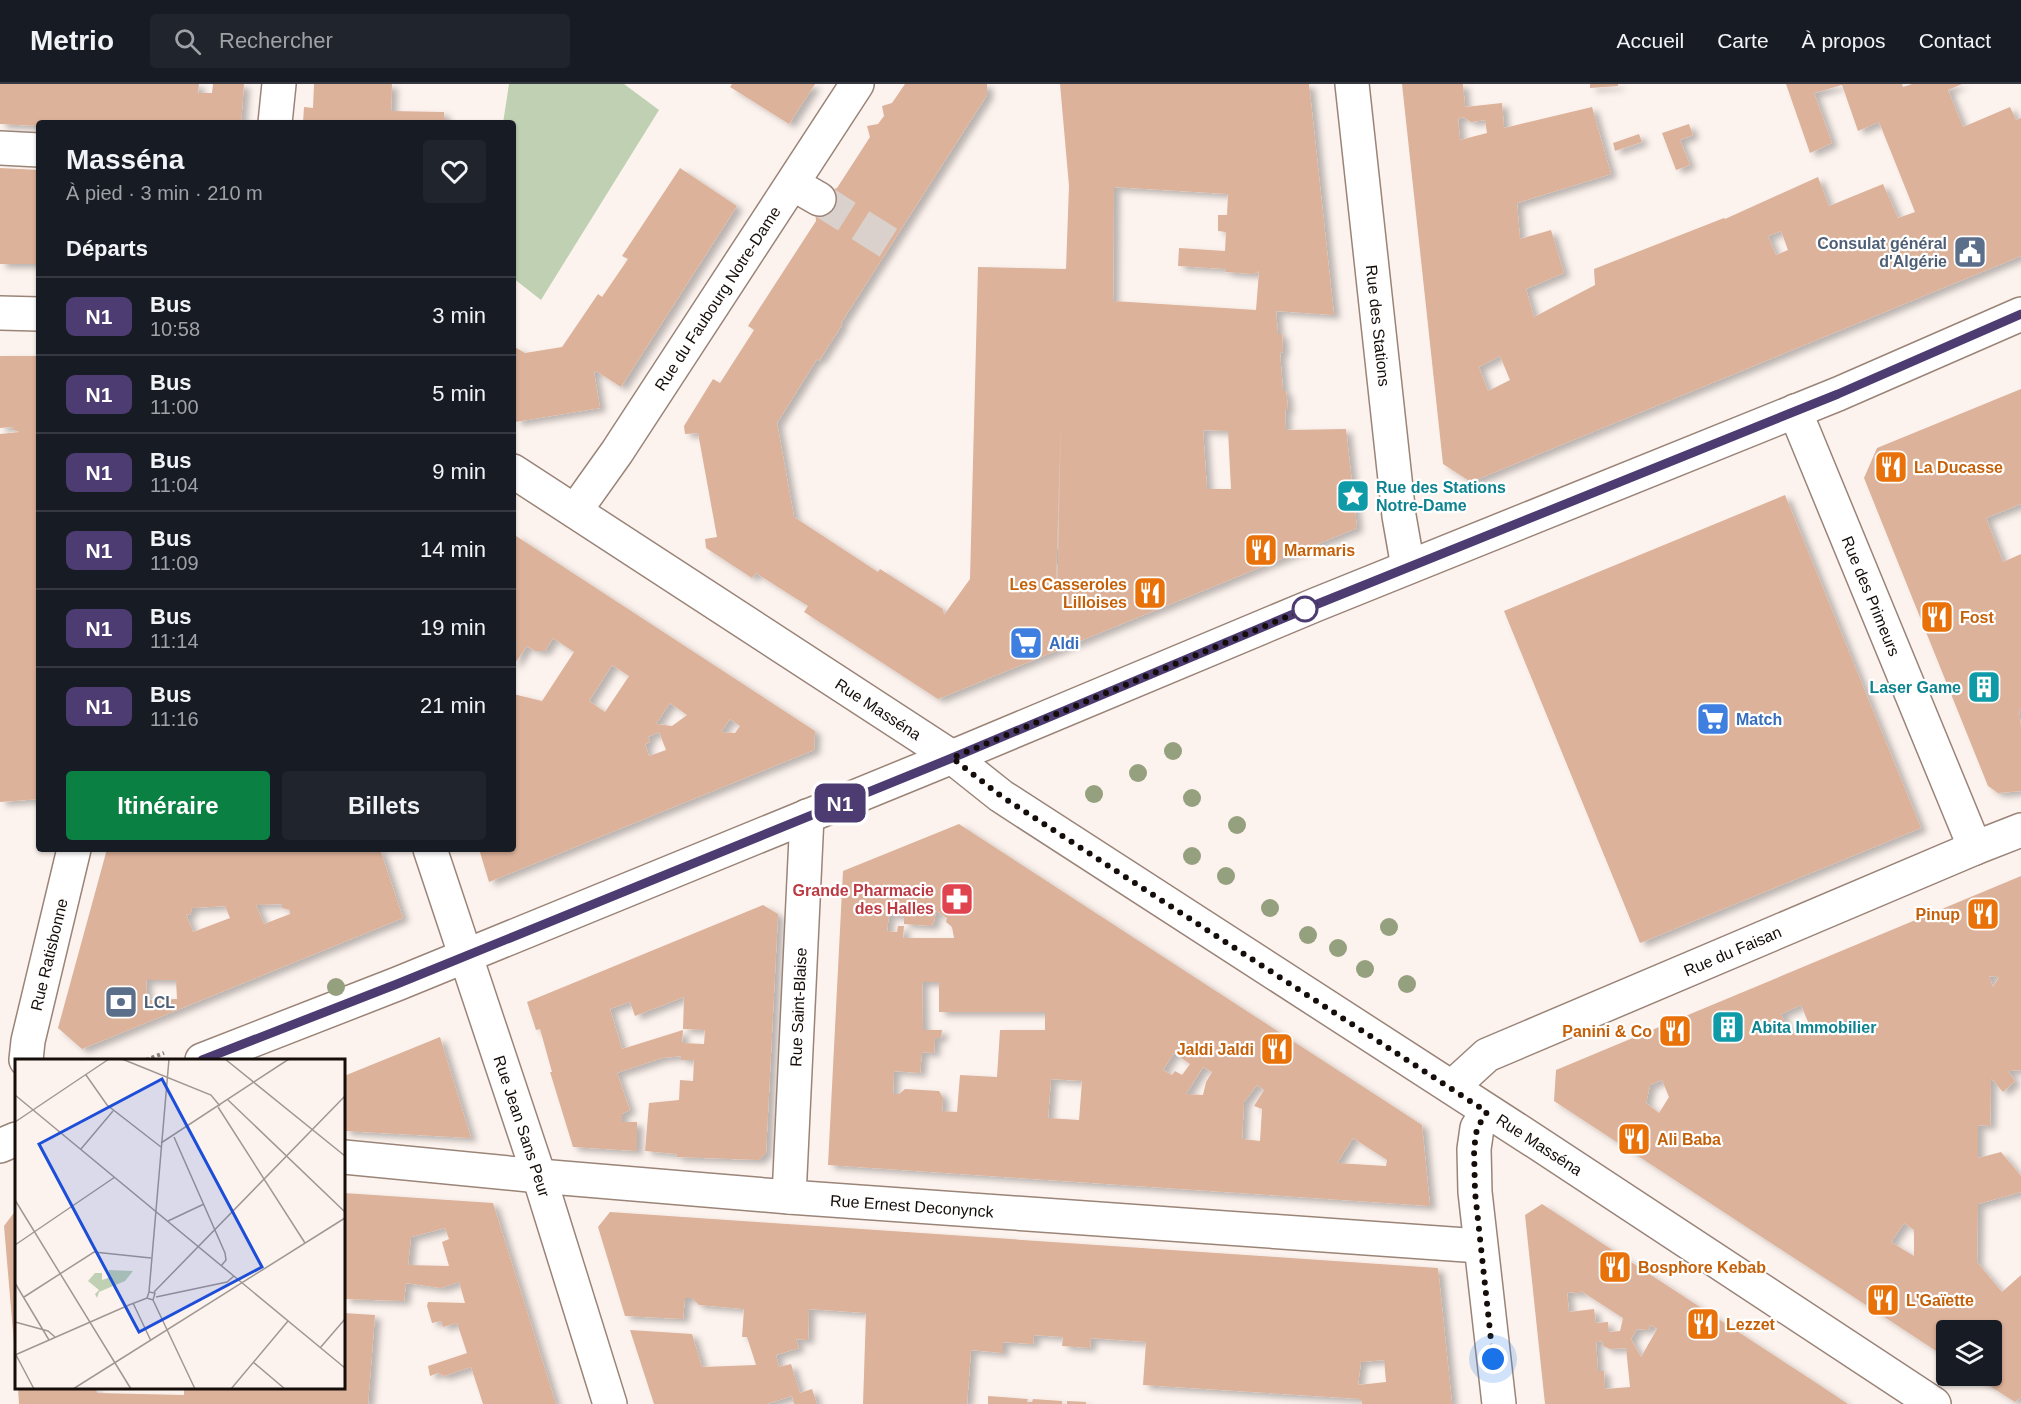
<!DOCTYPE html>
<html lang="fr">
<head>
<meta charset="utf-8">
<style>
	:root { --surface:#171b24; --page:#20242c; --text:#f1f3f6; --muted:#9ea1a6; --line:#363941; --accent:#0b8043 }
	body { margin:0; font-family:Helvetica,sans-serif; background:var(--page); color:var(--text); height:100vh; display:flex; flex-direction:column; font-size:22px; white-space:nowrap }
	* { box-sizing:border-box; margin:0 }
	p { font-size:20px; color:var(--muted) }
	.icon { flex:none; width:33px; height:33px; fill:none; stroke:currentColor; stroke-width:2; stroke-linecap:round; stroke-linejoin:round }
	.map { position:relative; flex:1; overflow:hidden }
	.side { position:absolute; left:36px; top:36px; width:480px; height:732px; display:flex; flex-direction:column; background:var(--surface); border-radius:6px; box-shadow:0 2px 4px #0004 }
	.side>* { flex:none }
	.badge { padding:0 12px; border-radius:9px; font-size:21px; line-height:39px }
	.controls { position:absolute; left:1936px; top:1236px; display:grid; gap:12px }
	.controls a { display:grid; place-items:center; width:66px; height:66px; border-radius:6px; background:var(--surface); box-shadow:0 2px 4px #0004; font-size:30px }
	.you { position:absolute; width:30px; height:30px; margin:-15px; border:4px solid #fff; border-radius:50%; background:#1a73e8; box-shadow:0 0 0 9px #1a73e833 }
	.map>.badge { position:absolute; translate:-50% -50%; box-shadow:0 0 0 3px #fff }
	h2 { padding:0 30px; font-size:22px; line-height:54px }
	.round { display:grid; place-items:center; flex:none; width:63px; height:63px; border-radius:6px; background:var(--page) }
	.headline { display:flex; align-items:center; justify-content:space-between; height:102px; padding:0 30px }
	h1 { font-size:28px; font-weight:800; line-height:45px }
	.cta { display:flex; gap:12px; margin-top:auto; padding:12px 30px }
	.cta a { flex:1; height:69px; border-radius:6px; background:var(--accent); color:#fff; font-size:24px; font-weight:800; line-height:69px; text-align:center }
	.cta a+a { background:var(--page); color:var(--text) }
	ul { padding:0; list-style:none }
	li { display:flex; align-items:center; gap:18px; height:78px; padding:0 30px; border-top:2px solid var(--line) }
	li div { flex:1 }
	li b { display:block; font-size:22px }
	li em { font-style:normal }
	li .badge { min-width:66px; font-weight:700; text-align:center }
	header { display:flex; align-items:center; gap:36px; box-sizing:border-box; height:84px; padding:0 30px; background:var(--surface); border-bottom:2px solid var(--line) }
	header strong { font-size:28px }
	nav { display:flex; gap:33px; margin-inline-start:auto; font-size:21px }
	.search { width:420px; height:54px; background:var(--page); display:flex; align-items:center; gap:15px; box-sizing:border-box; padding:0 21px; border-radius:6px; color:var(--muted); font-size:22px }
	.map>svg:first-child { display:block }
	.green { fill:#bfd1b2 }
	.building { fill:#ddb29a; fill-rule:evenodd; filter:url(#shadow) }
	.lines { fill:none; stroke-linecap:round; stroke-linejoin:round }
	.minor-tunnel { stroke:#dad0cc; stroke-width:33; stroke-dasharray:33 16; stroke-linecap:butt }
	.minor-casing { stroke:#9a8478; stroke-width:36 }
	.major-casing { stroke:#9a8478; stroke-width:36 }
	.path { stroke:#877e79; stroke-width:4; stroke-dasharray:3 3; stroke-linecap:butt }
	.minor { stroke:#fff; stroke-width:33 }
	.major { stroke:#fff; stroke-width:33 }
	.tree { fill:#95a07f }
	.line-casing { stroke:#fff; stroke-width:14 }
	.line { stroke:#4d3c71; stroke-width:9 }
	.walk { stroke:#150d09; stroke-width:6; stroke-dasharray:0 10.8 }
	.stop-dot { fill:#fff; stroke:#4d3c71; stroke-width:3 }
	.labels { text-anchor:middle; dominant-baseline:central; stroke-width:4.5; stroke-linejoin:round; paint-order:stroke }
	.service-label { font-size:16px; font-weight:bold; fill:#4e5e75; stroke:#fff; text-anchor:end }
	.street-label { font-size:16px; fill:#150d09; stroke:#fff }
	.food-label { font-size:16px; font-weight:bold; fill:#c56008; stroke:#fff; text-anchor:start }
	.culture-label { font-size:16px; font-weight:bold; fill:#0d838f; stroke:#fff; text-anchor:start }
	.shop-label { font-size:16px; font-weight:bold; fill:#366cbe; stroke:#fff; text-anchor:start }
	.health-label { font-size:16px; font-weight:bold; fill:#be3a42; stroke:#fff; text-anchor:end }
	.inset-road { fill:none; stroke:#a09792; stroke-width:1.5 }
	.view { fill:#1d4ed8; fill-opacity:0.15; stroke:#1d4ed8; stroke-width:3 }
	.inset-edge { fill:none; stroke:#150d09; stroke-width:3 }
</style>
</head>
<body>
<header>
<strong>Metrio</strong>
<div class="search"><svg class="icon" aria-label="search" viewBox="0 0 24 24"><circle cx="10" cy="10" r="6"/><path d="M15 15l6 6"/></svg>Rechercher</div>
<nav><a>Accueil</a><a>Carte</a><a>À propos</a><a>Contact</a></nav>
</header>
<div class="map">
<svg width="2021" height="1320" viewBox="0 0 2021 1320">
	<defs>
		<filter id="shadow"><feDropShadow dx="6" dy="4" stdDeviation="3" flood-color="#0004"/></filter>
	</defs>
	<rect width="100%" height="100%" fill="#fdf3ee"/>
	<!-- green -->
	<path class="green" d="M509 0H624L659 26 541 216 513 194V39H503Z"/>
	<!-- building -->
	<path class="building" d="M0 0H199L198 9H212L213 0H244L241 39H39V42L0 40Z
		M314 0H392L391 27 444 28V35H446L449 39H303L304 23 313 24Z
		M732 0H815L789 40 730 3Z
		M905 0H987V11L841 239 842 241 819 277 817 275 777 339 794 433 878 488 880 485 943 525 944 531 970 495 978 183 1066 185 1069 102 1060 0H1309L1334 231 1276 227 1278 250H1282L1283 268 1280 269 1283 307H1286L1287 315 1288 326H1285L1286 346 1346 345 1357 444 938 615 804 528 808 522 792 512 756 489 752 494 706 464 705 455 717 453 698 349 685 350 684 342 713 295 720 299 754 246 748 242 816 137 815 126 828 107 837 104 870 53 867 42 878 40 884 32 882 22 892 19ZM1114 103 1228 110 1227 131H1218V147L1226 148 1225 167 1179 164 1178 182 1226 185 1225 188 1254 190 1259 187 1256 226 1113 217ZM1061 333 1058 480 1057 500H1056ZM1203 346 1228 347 1231 405H1207Z
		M1402 0H1463L1465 23 1502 19 1504 44 1592 23 1611 90 1517 119 1520 155 1551 146 1564 189 1526 205 1534 233 1595 201 1594 185 1724 134 1725 135 1818 93 1829 122 1883 100 1898 134 1915 128 1879 38 1858 47 1842 1 1814 9 1832 59 1810 69 1786 0H1902L1903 3 1912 0H1962L1948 6 1963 43 2010 23 2016 36 2021 34V172L1471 398 1443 380ZM1463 33 1471 38 1485 36 1487 49 1460 56 1458 35ZM1781 147 1788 166 1776 171 1768 152ZM1500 272 1510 296 1488 307 1479 283Z
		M1590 0H1618V2L1590 4Z
		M1689 40 1693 51 1680 56 1690 81 1676 86 1662 49Z
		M1639 50 1642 58 1615 67 1613 59Z
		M0 84 39 86V180H0Z
		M680 84 737 122 621 303 596 287 594 288 600 324 515 338 513 262 525 269 562 263 598 210 602 213 628 175 622 172Z
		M0 272H39V715L0 718V350L20 348 13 346V343L0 344Z
		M2021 305V420L1986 434 2003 478 2021 470V626L2019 627 2021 643V707L1998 709 1988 702 1864 394 1877 364Z
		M1785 411 1921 744 1640 859 1504 527Z
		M513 450 815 647 814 666 489 798 479 765H513V610L542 617 574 568 553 554 545 567H535L527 562 513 582ZM612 581 629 592 605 628 589 617ZM670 619 687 631 672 642 656 640ZM730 635 740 642 735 649 721 648ZM659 648 666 666 649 672 645 660 650 658 648 653Z
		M959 740 1422 1041 1430 1122 828 1081 843 787ZM936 827 947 834 946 838 952 843 954 854H903L904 842H898L897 848 887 847 889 831 904 832V840L931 842 934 838ZM922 898H939V928H1045V946H1000L997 993 960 991 957 1028 942 1027 943 1014 939 1007 905 1005 899 1010H893L894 987 920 989 922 968 934 969 935 954H941L942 946H923ZM1174 969 1190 980 1182 991 1175 987 1172 991 1163 986ZM1203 983 1212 988 1206 998 1203 1011 1186 1010ZM1051 995 1082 997 1079 1036 1048 1034ZM1257 1001 1264 1006 1254 1022 1262 1025 1260 1057 1242 1055 1244 1018ZM1353 1054 1387 1076 1386 1082 1337 1079Z
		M107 765H380L403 834 82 965 58 944ZM282 820V824L290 826V830L264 840 256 821ZM225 822 230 834 193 848 186 830 190 831 192 824ZM146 896H176L177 915 147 916Z
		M2021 792V986L2008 987 2015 997 2003 1008 1991 994 1990 1042 1978 1041V1074L2001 1068 2021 1092V1108L1978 1120 1977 1178 2002 1208 2021 1191V1313L2015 1318 1974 1292H1992V1246H1947V1274L1554 1017 1556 986ZM1989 892 1999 893 1993 903ZM1801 921 1811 945 1790 950 1781 930ZM1662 996 1669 1013 1659 1029 1646 1019 1650 1001ZM1904 1139 1914 1146V1172L1891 1158Z
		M763 821 778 830 766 1069 759 1076 676 1073 677 1070 645 1067 649 1019 679 1016 680 996 693 997 694 976H681V972L662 974 617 989 630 1026 622 1030V1038H637V1067L573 1063 550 988H552L540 945 536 946 527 918ZM684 913 683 945 705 946 704 960 682 959 683 946 622 965 610 925 630 918 635 932Z
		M440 953 471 1054 344 1047V992Z
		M344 1109 493 1119 556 1320H483L471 1283 444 1292 438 1289 430 1292 428 1282 467 1269 457 1239 443 1243 441 1237 432 1239 427 1222 428 1218 465 1219 459 1198 441 1204 406 1199 404 1217 344 1215ZM445 1144 449 1155 442 1158 449 1182 408 1181 411 1153Z
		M1542 1120 1818 1300 1848 1320H1545L1525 1131ZM1581 1207 1623 1234 1620 1247 1609 1248 1608 1238 1596 1239 1594 1225 1569 1228 1567 1209 1573 1208 1578 1210ZM1651 1241 1657 1245 1641 1273 1631 1255 1637 1245 1648 1246ZM1602 1257 1603 1262 1610 1265 1626 1264 1630 1303 1605 1305 1604 1287H1598L1596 1258Z
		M16 1126V1271H15L4 1142Z
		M610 1128 1438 1184 1452 1320H1362L1361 1315 1143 1301 1146 1258 1091 1254 1090 1264 1062 1262 1063 1253 1034 1251 1033 1260 1003 1258V1269L971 1266 967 1320H863L866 1229 809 1225 808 1256 796 1255 799 1264 776 1271 779 1283 791 1280 800 1309 812 1305 817 1320H794L792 1312 767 1320H654L630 1246 692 1250 702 1283 756 1281 747 1253H742L744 1225 699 1221 692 1214H685L683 1235 625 1232 598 1143ZM1384 1276 1386 1298 1358 1301 1361 1278Z
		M344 1229 375 1231 368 1320H19L18 1304H96L97 1309 184 1311V1304H344Z
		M988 1312 1028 1315 1027 1318H1032L1033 1315 1062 1317V1320H988Z
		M1067 1317 1086 1318V1320H1067Z"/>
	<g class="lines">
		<!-- minor-tunnel -->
		<path class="minor-tunnel" d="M819 115 892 161"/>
		<!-- minor casing -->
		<g class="minor-casing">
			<g id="minor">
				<path id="s1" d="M1352 0 1399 432 1408 483"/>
				<path d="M275 39 279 0"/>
				<path d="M0 64 39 66"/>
				<path d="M793 100 819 115"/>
				<path d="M0 229 39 230"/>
				<path id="s2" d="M1795 327 1975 764"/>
				<path id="s3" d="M513 387 952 673 1001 712 1536 1058 1934 1320"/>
				<path id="s4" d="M575 427 617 368 857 0"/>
				<path id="s5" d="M430 765 539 1092 610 1320"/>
				<path id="s6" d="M26 976 28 957 74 765"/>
				<path id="s7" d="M1452 1003 1487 971 1975 764 2021 746"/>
				<path d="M1487 1028 1477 1044 1474 1065 1475 1108 1499 1320"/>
				<path id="s8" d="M344 1073 539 1092 789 1113 1480 1162"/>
				<path id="s9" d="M789 1113 807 732"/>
			</g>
		</g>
		<!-- major casing -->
		<g class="major-casing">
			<path id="major" d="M202 976 397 900 952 673 1315 521 1838 310 2021 230
				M0 1062 16 1055"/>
		</g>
		<!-- path -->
		<path class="path" d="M146 976 164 969"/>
		<!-- minor -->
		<use href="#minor" class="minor"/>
		<!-- major -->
		<use href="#major" class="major"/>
	</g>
	<!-- trees -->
	<g class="tree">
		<circle cx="1173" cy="667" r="9"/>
		<circle cx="1138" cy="689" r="9"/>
		<circle cx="1094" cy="710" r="9"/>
		<circle cx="1192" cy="714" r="9"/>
		<circle cx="1237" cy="741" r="9"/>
		<circle cx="1192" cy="772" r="9"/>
		<circle cx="1226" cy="792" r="9"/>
		<circle cx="1270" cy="824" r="9"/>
		<circle cx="1389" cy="843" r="9"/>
		<circle cx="1308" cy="851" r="9"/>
		<circle cx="1338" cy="864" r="9"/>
		<circle cx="1365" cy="885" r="9"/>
		<circle cx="1407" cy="900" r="9"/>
		<circle cx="336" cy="903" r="9"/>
	</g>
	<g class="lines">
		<!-- line casing -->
		<g class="line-casing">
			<path id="line" d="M202 976 397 900 952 674 1315 521 1838 310 2021 230"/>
		</g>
		<!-- line -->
		<use href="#line" class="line"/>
		<!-- walk -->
		<path class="walk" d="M1305 525 1315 521 952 674 1001 712 1487 1028 1477 1044 1474 1065 1475 1108 1493 1275"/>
	</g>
	<!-- icons -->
	<defs>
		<g id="civic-square" transform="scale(1.725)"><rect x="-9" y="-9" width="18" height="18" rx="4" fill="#5c6f8a" stroke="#fff"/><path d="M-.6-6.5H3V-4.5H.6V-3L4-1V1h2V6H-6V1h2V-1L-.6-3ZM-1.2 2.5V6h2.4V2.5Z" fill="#fff"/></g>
		<g id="restaurant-square" transform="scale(1.725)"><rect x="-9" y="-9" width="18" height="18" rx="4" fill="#e8710a" stroke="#fff"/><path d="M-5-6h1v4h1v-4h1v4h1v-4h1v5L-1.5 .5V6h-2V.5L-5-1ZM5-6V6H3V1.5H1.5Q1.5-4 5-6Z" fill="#fff"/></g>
		<g id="sight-square" transform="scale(1.725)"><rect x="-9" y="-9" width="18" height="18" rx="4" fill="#0f9aa8" stroke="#fff"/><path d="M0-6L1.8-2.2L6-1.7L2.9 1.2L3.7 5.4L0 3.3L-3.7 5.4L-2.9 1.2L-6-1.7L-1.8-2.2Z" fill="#fff"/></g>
		<g id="supermarket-square" transform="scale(1.725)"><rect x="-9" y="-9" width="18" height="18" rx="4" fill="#3f7fe0" stroke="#fff"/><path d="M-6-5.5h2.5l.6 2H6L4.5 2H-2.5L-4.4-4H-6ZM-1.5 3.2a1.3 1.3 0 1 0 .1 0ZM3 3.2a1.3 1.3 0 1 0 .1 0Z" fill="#fff"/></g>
		<g id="building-square" transform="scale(1.725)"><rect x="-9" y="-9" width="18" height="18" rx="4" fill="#0f9aa8" stroke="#fff"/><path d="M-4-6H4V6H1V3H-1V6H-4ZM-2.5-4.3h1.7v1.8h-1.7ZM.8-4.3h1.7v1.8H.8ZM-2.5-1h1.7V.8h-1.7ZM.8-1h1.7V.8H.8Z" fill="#fff"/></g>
		<g id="pharmacy-square" transform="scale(1.725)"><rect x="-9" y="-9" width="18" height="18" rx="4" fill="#e0444e" stroke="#fff"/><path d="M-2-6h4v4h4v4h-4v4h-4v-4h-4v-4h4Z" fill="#fff"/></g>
		<g id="bank-square" transform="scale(1.725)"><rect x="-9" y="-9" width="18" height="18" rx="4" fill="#5c6f8a" stroke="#fff"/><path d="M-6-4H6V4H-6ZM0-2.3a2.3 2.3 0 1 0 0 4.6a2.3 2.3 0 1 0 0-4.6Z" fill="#fff"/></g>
	</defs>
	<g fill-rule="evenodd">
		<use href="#civic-square" x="1970" y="168"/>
		<use href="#restaurant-square" x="1891" y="383"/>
		<use href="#sight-square" x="1353" y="412"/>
		<use href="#restaurant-square" x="1261" y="466"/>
		<use href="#restaurant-square" x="1150" y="509"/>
		<use href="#restaurant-square" x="1937" y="533"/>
		<use href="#supermarket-square" x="1026" y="559"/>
		<use href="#building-square" x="1984" y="603"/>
		<use href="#supermarket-square" x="1713" y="635"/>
		<use href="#pharmacy-square" x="957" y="815"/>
		<use href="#restaurant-square" x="1983" y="830"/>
		<use href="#bank-square" x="121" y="918"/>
		<use href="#building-square" x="1728" y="943"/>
		<use href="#restaurant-square" x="1675" y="947"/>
		<use href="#restaurant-square" x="1277" y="965"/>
		<use href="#restaurant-square" x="1634" y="1055"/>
		<use href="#restaurant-square" x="1615" y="1183"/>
		<use href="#restaurant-square" x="1883" y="1216"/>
		<use href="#restaurant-square" x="1703" y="1240"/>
	</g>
	<!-- markers -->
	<circle class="stop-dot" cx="1305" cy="525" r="12"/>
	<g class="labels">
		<!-- service labels -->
		<g class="service-label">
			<text x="1947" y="159">Consulat général<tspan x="1947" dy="18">d'Algérie</tspan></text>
			<text x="144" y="918" text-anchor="start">LCL</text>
		</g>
		<!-- street labels -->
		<g class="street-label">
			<text stroke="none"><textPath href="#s4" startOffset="256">Rue du Faubourg Notre-Dame</textPath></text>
			<text stroke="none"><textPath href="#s1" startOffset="243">Rue des Stations</textPath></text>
			<text stroke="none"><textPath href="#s2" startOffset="200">Rue des Primeurs</textPath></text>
			<text stroke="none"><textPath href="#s3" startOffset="436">Rue Masséna</textPath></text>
			<text stroke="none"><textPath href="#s7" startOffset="314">Rue du Faisan</textPath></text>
			<text stroke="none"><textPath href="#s6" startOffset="108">Rue Ratisbonne</textPath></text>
			<text stroke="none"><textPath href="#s9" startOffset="190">Rue Saint-Blaise</textPath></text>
			<text stroke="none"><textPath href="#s5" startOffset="292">Rue Jean Sans Peur</textPath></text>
			<text stroke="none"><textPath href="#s3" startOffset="1228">Rue Masséna</textPath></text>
			<text stroke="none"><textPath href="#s8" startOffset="570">Rue Ernest Deconynck</textPath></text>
		</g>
		<!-- food labels -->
		<g class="food-label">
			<text x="1914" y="383">La Ducasse</text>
			<text x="1284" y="466">Marmaris</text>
			<text x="1127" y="500" text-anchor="end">Les Casseroles<tspan x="1127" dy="18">Lilloises</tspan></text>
			<text x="1960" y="533">Fost</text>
			<text x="1960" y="830" text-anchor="end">Pinup</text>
			<text x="1652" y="947" text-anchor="end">Panini &amp; Co</text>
			<text x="1254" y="965" text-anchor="end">Jaldi Jaldi</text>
			<text x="1657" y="1055">Ali Baba</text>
			<text x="1638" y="1183">Bosphore Kebab</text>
			<text x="1906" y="1216">L'Gaïette</text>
			<text x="1726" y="1240">Lezzet</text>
		</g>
		<!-- culture labels -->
		<g class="culture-label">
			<text x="1376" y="403">Rue des Stations<tspan x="1376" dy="18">Notre-Dame</tspan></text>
			<text x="1961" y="603" text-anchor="end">Laser Game</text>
			<text x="1751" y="943">Abita Immobilier</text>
		</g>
		<!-- shop labels -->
		<g class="shop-label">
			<text x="1049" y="559">Aldi</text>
			<text x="1736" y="635">Match</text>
		</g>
		<!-- health labels -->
		<g class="health-label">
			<text x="934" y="806">Grande Pharmacie<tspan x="934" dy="18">des Halles</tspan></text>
		</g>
	</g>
	<!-- overview -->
	<g transform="translate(15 975)">
		<rect width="330" height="330" fill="#fdf3ee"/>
		<path d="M94 211 118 212 110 222 84 233 82 239 80 235 84 231 73 222 80 214H87V221L93 219Z" fill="#bfd1b2"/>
		<path class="inset-road" d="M107 0 196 36 205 47M210 0 330 97M71 16 92 46 146 88M0 36 330 309M213 41 330 153M203 48 290 184M0 63 94 0M159 78 210 194 211 201 206 207M146 84 274 0M66 90 98 52M0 141 116 330M153 162 189 145M0 186 100 118M0 224 34 281M134 233 154 0M139 233 330 37M9 238 79 193 136 199M141 238 212 223 219 217M138 241 180 330M118 244 136 282M0 263 33 272 40 278M305 289 330 260M0 294 19 330M0 296 114 246 132 239 138 241 140 234 134 233 132 239M238 303 270 330M58 330 330 159M216 330 273 262"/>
		<path class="view" d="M147 20 247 208 124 273 24 85Z"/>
		<rect width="330" height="330" class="inset-edge"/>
	</g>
</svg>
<div class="controls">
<a><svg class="icon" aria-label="layers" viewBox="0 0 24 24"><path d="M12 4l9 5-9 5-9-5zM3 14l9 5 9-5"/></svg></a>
</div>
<div class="you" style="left:1493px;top:1275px"></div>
<b class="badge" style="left:840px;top:719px;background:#4d3c71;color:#fff">N1</b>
<section class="side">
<div class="headline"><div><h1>Masséna</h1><p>À pied · 3 min · 210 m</p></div><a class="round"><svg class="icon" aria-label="heart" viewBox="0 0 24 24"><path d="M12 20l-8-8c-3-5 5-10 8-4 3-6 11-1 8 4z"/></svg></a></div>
<h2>Départs</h2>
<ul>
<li><span class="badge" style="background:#4d3c71;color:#fff">N1</span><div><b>Bus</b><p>10:58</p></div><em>3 min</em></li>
<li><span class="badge" style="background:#4d3c71;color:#fff">N1</span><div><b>Bus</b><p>11:00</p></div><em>5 min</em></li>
<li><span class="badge" style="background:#4d3c71;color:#fff">N1</span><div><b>Bus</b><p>11:04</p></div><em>9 min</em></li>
<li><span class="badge" style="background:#4d3c71;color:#fff">N1</span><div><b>Bus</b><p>11:09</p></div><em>14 min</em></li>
<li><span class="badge" style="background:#4d3c71;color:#fff">N1</span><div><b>Bus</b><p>11:14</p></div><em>19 min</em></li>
<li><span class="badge" style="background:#4d3c71;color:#fff">N1</span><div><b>Bus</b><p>11:16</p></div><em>21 min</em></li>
</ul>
<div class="cta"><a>Itinéraire</a><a>Billets</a></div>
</section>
</div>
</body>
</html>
